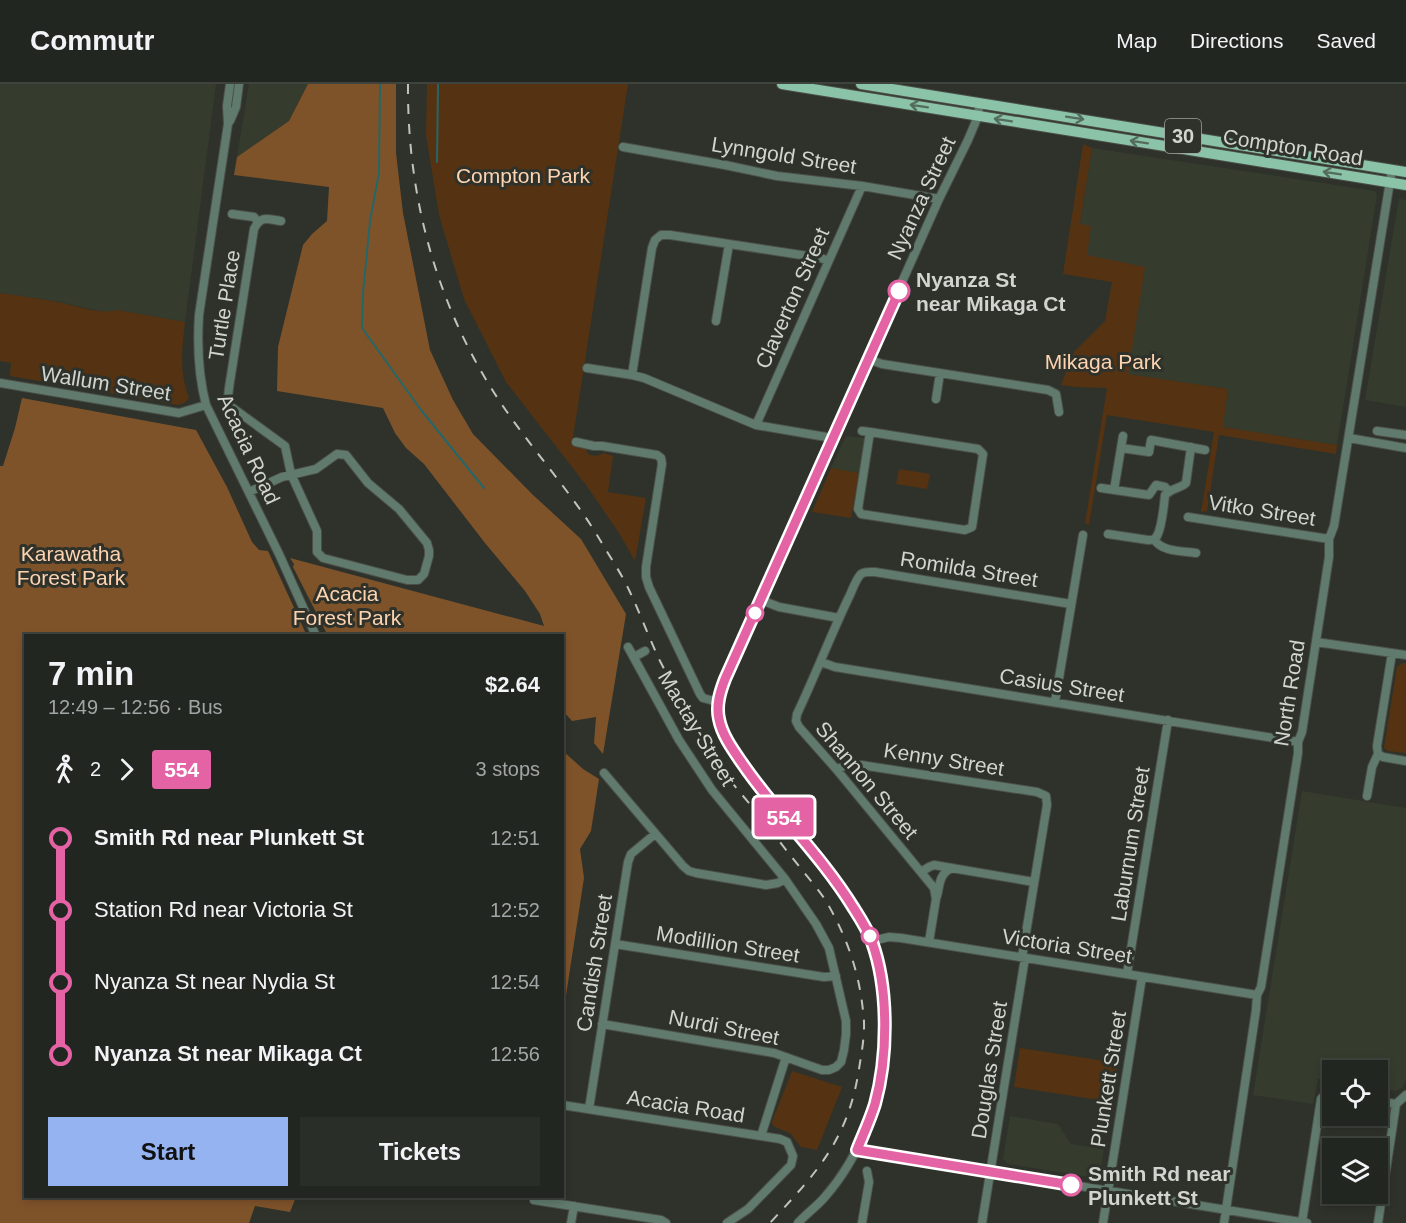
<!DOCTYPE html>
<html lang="en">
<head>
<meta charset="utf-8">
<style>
	:root { --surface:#222620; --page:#2a2e29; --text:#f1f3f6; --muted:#a2a5a5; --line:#3f433e; --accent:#95b2f1 }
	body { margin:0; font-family:Helvetica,sans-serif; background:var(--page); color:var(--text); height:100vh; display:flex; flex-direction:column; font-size:22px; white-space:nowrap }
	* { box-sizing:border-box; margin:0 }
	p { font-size:20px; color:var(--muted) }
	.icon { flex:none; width:33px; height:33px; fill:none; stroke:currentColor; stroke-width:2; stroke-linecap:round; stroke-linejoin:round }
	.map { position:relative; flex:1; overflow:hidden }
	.sheet { position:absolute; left:24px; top:550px; width:540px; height:564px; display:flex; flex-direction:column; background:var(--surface); border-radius:0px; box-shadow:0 3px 9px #0003,0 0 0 2px var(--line) }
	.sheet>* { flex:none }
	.badge { padding:0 12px; border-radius:4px; font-size:21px; line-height:39px }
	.fabs { position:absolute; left:1322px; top:976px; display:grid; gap:12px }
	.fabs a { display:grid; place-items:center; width:66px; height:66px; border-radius:0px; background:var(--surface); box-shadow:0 3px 9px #0003,0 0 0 2px var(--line); font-size:30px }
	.map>.badge { position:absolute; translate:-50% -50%; box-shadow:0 0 0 3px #fff }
	.legs { display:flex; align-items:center; gap:9px; height:66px; padding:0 24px; font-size:20px }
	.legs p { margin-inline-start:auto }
	.summary { display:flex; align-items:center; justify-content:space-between; height:102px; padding:0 24px }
	h1 { font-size:33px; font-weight:700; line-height:45px }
	.cta { display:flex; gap:12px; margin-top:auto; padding:12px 24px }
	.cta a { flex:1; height:69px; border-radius:0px; background:var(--accent); color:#111; font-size:24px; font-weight:700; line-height:69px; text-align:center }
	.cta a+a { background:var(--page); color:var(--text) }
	ul { padding:0 24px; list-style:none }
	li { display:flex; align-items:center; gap:21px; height:72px; font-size:22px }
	li i { display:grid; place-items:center; width:9px; height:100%; margin:0 8px; background:currentColor }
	li i::after { content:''; width:15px; height:15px; margin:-8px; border:4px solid; border-radius:50%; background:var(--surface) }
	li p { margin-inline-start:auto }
	li:first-child i { background:linear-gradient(#0000 50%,currentColor 0) }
	li:last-child i { background:linear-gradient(currentColor 50%,#0000 0) }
	header { display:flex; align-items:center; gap:36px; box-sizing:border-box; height:84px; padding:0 30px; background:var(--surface); border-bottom:2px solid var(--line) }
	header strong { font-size:28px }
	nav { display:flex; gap:33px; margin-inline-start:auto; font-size:21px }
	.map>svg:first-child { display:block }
	.built { fill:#353c2e }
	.green { fill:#553312 }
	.forest { fill:#7f532a }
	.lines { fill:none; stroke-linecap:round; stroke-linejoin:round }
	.stream { stroke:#256768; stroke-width:2 }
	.minor-casing { stroke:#4b4f48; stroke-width:10 }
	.major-casing { stroke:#4b4f48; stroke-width:12 }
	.minor { stroke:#607a6d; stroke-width:8 }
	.major { stroke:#8bc3a9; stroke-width:10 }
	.rail { stroke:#c0c3be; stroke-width:2; stroke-dasharray:10 10; stroke-linecap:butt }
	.oneway { stroke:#536c5d }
	.line-1-casing { stroke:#fff; stroke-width:14 }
	.line-1 { stroke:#e463a4; stroke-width:9 }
	.stop-1-dot { fill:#fff; stroke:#e463a4; stroke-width:3 }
	.labels { text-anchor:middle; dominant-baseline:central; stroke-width:6; stroke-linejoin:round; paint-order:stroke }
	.shield { fill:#2e322a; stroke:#a0a39e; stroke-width:1.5 }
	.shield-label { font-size:20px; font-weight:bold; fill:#d1d4cf }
	.street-label { font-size:21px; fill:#d1d4cf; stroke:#2e322a }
	.park-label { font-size:21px; fill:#fdd3b0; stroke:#2e322a }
	.stop-label { font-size:21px; font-weight:bold; fill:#d1d4cf; stroke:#2e322a; text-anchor:start }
</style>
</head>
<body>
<header>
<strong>Commutr</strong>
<nav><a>Map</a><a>Directions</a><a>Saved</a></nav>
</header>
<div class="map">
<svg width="1406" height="1139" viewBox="0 0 1406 1139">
	<rect width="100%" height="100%" fill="#2e322a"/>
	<!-- built -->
	<path class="built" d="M0 0H216L185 238 117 226 109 228 100 227 55 217 0 209Z
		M249 0H308L289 37 237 73Z
		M1092 64 1375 107 1377 111 1337 361 1222 343 1228 305 1127 290 1145 183 1087 172 1080 141Z
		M1399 115 1406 116V323L1365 316Z
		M846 352 865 354 859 389 831 384Z
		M1302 707 1406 724V995L1403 1003 1396 1007 1377 1004V987H1332V997L1318 995 1313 1020 1253 1011Z
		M1010 1032 1058 1040 1071 1060 1104 1065 1100 1091 1096 1094 1008 1080 1003 1075Z"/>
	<!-- green -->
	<path class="green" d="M427 0H628L572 360 586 363 587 369C593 373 598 372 604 369L613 372 608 408 646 414 635 477 619 449 586 401 506 298 464 215 439 131 426 51Z
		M1083 60 1092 64 1080 140 1091 142 1087 171 1145 183 1128 290 1228 305 1223 343 1337 361 1336 370 1219 351 1207 427 1201 428 1214 348 1107 331 1089 441 1085 439 1107 304 1076 303 1061 301 1073 269 1105 237 1112 198 1063 190Z
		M0 209C19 212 38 214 57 218 76 221 98 231 117 226L185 238C182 266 179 287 189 314L184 319 179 321 10 292 11 279 0 277Z
		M831 384 859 389 851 434 812 428Z
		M899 385 930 390 927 405 896 400Z
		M1403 579H1406V669L1388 667 1384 664 1397 583Z
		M1020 964 1118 979 1112 1018 1014 1003Z
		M792 987 842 1003 817 1066 801 1063 790 1049 773 1042 772 1038Z"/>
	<!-- forest -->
	<path class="forest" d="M308 0H396V69L403 129 430 266 453 316 473 350 532 410 581 455 626 530 603 670 594 659 596 633 572 637 563 627 562 552H328L293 483 294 480 290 474 544 542 540 530 525 507 485 459 424 380 406 364 395 349 383 324 277 307 278 263 303 161 312 150 327 137 329 103 234 91 237 73 289 37Z
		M22 314 196 346 227 403 252 458 259 466 268 467 307 552H26V1113H296L290 1128 255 1122 249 1139H0V382H3L15 344Z
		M563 667 583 685 599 695 591 747 580 765 584 794 563 931Z"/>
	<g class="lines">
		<!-- stream -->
		<path class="stream" d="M380 0 379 89 370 137 363 209 362 244 421 326 484 404
			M437 78 438 0"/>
		<!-- minor casing -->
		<g class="minor-casing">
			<path id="minor" d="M230 0 227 22 228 40 199 231C197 262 198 290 206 321L279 470 316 552
				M230 37 236 23 239 0
				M623 63 725 81 777 92 862 102 939 115
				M232 130 254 133 258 138
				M716 237 729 160
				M868 275 882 280 1048 306 1056 310 1059 328
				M587 284 632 291 644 294 756 341 832 354
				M632 291 652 164 655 156 661 151H670L821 174 828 177
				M0 299 179 329 206 321
				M936 315 940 289
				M756 341 862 102
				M862 347 870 348 978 365 983 370 972 443 965 446 861 430 858 425 870 348
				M1377 347 1406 351
				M1349 354 1406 364
				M576 358 594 362H602L657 371 661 374 662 380 646 483V493L649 503 700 610 703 614 718 618
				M1121 364 1149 368 1151 356 1205 366
				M1101 404 1149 411 1156 401 1165 403 1169 407
				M1114 406 1123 352
				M249 408 282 393 316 385 337 370 346 371 368 399 399 425 427 459 429 466V472L424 490 418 496H407L323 474 317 468V447L291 390 285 362 230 322 228 314 229 304 254 145C261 131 267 135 281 137
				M1188 433 1329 455
				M1108 450 1148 456C1153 456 1154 456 1157 452 1162 443 1164 421 1165 411 1173 403 1180 405 1186 399L1191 363
				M1154 455C1161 468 1183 467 1196 469
				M761 516 779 523 839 534
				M1316 558 1406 571
				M634 573 645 567
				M821 578 835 583 1298 658
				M1055 618 1083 451
				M1378 670 1383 673 1406 677
				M837 686 845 681H861L1037 708 1046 712 1047 721 1022 873
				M604 689 683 782 689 787 696 789 766 801 778 799 785 795
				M1367 712 1372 683 1378 670 1377 662 1392 569
				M921 788 929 783 934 781 1034 798
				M937 812C940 800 939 791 951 784
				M872 857 889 853 901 854 1257 911
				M929 858 936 815 934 804 837 686 799 643 796 637 797 630C815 592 830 553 848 515 852 508 855 496 861 490 865 487 870 488 875 488L1071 520
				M615 860 824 893 836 892
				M1127 890 1168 636
				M602 940 774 969 822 986H829L836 983 841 978 844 966 846 950V937L829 864 816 840 785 795 712 706 679 656 628 563
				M1377 1017 1396 1020
				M1396 1020 1406 1011
				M562 1021 761 1052 780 1055 787 1058 793 1072 791 1081 748 1125 727 1139
				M589 1025 628 778 631 770 655 750
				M761 1052 786 973
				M857 1066 1307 1139
				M534 1116 661 1136 666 1139
				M1302 1138 1321 1015C1324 1011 1327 1009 1332 1010
				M571 1139 574 1122
				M798 1139C806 1130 816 1123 824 1114 861 1072 880 1019 884 964 886 932 884 885 871 856 866 843 858 832 851 820 819 770 775 729 742 679 734 666 722 651 719 635 716 621 720 609 725 595L939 115 968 56 976 37 980 20
				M862 1139 869 1098 867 1087
				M982 1139 1025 874
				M1103 1139 1142 893
				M1224 1139 1256 926 1257 911 1261 903 1298 669V658L1302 648 1329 473V455L1334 442 1392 85
				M1378 1139 1396 1020"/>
		</g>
		<!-- major casing -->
		<g class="major-casing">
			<path id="major" d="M782 0 1406 101
				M861 0 1406 88"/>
		</g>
		<!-- minor -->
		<use href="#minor" class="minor"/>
		<!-- major -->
		<use href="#major" class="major"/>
		<!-- rail -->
		<path class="rail" d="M408 0C407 121 441 237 512 335 542 377 577 416 603 461 612 476 622 491 629 506 640 529 649 554 660 577 680 616 701 654 726 690 734 702 744 713 754 725 770 745 786 766 802 786 810 796 819 806 826 817 846 851 859 887 863 927 866 946 862 966 859 985 848 1056 817 1088 770 1139"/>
	</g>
	<!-- one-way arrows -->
	<defs><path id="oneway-shaft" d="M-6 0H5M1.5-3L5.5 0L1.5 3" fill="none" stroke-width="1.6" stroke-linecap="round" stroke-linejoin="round" transform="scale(1.5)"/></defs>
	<g class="oneway">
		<use href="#oneway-shaft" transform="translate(919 22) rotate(-171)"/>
		<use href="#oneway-shaft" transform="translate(1075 34) rotate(9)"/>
		<use href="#oneway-shaft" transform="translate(1003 36) rotate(-171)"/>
		<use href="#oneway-shaft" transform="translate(1139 58) rotate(-171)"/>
		<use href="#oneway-shaft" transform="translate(1332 89) rotate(-171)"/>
	</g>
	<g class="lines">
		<!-- line-1 casing -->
		<g class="line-1-casing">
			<path id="line-1" d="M899 207 725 595C720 608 716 621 719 635 722 651 733 666 742 679 776 729 821 771 853 823 860 834 868 846 872 858 889 905 888 973 875 1020 870 1036 863 1051 857 1066L1071 1101"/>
		</g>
		<!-- line-1 -->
		<use href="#line-1" class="line-1"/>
	</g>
	<!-- markers -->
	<g class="stop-1-dot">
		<circle cx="899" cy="207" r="10"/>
		<circle cx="755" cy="529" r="8"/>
		<circle cx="870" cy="852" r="8"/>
		<circle cx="1071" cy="1101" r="10"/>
	</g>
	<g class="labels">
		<!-- shield labels -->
		<rect class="shield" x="1165" y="35" width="36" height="34" rx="4.5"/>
		<g class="shield-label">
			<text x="1183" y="52">30</text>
		</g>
		<!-- street labels -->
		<g class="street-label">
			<text transform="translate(1293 63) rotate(9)">Compton Road</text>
			<text transform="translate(784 71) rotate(9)">Lynngold Street</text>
			<text transform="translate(921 114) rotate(-65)">Nyanza Street</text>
			<text transform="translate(792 214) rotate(-66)">Claverton Street</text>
			<text transform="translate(224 221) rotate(-81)">Turtle Place</text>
			<text transform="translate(106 299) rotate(9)">Wallum Street</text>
			<text transform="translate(249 365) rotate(65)">Acacia Road</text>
			<text transform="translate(1262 426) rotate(9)">Vitko Street</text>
			<text transform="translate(969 485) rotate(9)">Romilda Street</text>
			<text transform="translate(1062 601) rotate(9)">Casius Street</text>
			<text transform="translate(1289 609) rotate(-81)">North Road</text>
			<text transform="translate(697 644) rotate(59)">Mactay Street</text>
			<text transform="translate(944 675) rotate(9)">Kenny Street</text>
			<text transform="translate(867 696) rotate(50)">Shannon Street</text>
			<text transform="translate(1130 760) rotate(-81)">Laburnum Street</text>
			<text transform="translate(728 860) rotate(9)">Modillion Street</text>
			<text transform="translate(1067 862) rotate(9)">Victoria Street</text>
			<text transform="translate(594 879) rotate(-81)">Candish Street</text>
			<text transform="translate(724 943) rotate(11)">Nurdi Street</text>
			<text transform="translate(989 986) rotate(-81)">Douglas Street</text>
			<text transform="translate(1108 995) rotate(-81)">Plunkett Street</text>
			<text transform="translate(686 1022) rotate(9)">Acacia Road</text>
		</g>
		<!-- park labels -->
		<g class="park-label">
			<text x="523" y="91">Compton Park</text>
			<text x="1103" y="277">Mikaga Park</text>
			<text x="71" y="469">Karawatha<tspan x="71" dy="24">Forest Park</tspan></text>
			<text x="347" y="509">Acacia<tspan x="347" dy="24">Forest Park</tspan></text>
		</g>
		<!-- stop labels -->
		<g class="stop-label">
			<text x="916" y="195">Nyanza St<tspan x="916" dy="24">near Mikaga Ct</tspan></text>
			<text x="1088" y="1089">Smith Rd near<tspan x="1088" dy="24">Plunkett St</tspan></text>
		</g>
	</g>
</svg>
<div class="fabs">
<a><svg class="icon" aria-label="locate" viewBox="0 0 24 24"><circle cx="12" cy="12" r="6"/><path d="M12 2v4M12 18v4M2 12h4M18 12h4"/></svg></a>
<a><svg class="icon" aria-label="layers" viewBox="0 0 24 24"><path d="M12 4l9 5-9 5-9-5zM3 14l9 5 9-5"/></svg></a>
</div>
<b class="badge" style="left:784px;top:733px;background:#e463a4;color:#fff">554</b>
<section class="sheet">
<div class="summary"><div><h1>7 min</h1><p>12:49 – 12:56 · Bus</p></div><b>$2.64</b></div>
<div class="legs"><svg class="icon" aria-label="walk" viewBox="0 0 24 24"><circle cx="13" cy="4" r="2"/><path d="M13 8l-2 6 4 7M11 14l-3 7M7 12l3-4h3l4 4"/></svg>2<svg class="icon" aria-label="forward" viewBox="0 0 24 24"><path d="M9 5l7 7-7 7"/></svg><b class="badge" style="background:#e463a4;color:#fff">554</b><p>3 stops</p></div>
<ul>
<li><i style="color:#e463a4"></i><b>Smith Rd near Plunkett St</b><p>12:51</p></li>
<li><i style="color:#e463a4"></i><span>Station Rd near Victoria St</span><p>12:52</p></li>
<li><i style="color:#e463a4"></i><span>Nyanza St near Nydia St</span><p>12:54</p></li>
<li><i style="color:#e463a4"></i><b>Nyanza St near Mikaga Ct</b><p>12:56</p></li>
</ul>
<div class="cta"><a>Start</a><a>Tickets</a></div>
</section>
</div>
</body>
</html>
